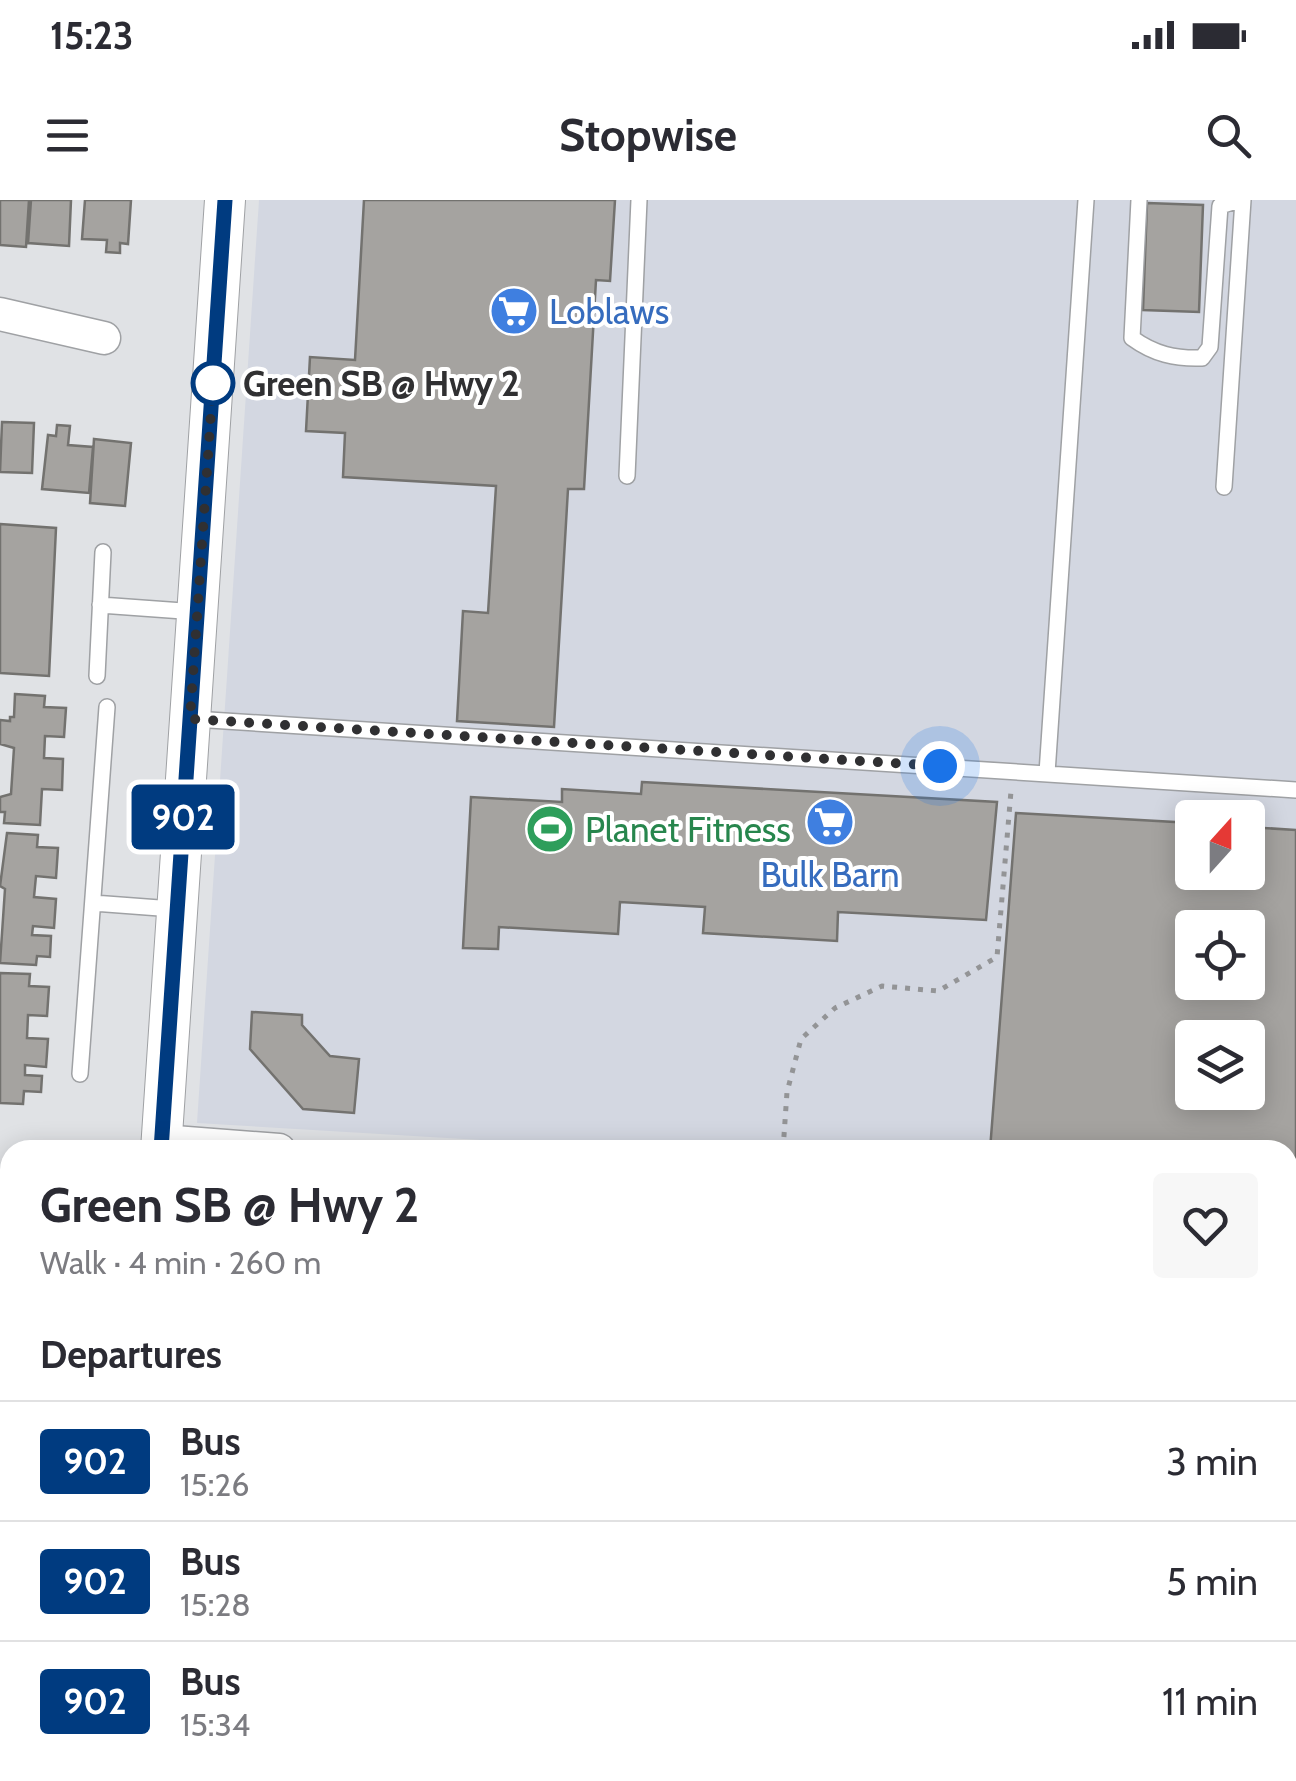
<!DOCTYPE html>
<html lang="en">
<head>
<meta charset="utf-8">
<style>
	:root { --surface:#fff; --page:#f7f7f7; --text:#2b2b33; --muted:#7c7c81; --line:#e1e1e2 }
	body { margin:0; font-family:Cabin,sans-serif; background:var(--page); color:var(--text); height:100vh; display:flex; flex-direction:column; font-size:38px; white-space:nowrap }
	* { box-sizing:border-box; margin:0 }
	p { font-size:32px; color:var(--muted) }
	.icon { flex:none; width:55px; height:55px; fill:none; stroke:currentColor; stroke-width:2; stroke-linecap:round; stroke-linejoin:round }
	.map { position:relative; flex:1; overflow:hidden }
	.panel { position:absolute; left:0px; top:940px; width:1298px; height:642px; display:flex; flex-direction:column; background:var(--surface); border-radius:30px 30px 0 0; box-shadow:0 5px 25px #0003 }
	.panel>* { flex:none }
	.badge { padding:0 20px; border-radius:8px; font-size:35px; line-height:65px }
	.needle { width:65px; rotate:21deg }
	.tools { position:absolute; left:1175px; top:600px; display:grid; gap:20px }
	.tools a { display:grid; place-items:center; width:90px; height:90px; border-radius:10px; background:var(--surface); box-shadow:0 5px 25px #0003; font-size:50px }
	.you { position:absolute; width:50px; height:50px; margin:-25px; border:8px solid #fff; border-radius:50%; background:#1a73e8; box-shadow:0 0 0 15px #1a73e833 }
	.map>.badge { position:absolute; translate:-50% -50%; box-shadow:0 0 0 5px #fff }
	h2 { padding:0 40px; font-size:38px; line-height:90px }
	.round { display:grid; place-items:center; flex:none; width:105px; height:105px; border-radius:10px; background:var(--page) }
	.head { display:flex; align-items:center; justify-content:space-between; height:170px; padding:0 40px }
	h1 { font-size:48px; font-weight:700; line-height:75px }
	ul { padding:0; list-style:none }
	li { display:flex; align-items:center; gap:30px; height:120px; padding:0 40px; border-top:2px solid var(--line) }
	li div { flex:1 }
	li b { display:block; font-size:38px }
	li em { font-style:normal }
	li .badge { min-width:110px; font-weight:700; text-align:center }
	.status { display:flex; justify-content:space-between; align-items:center; height:70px; padding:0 50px; background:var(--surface); direction:ltr }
	.status svg { height:28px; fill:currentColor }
	header { display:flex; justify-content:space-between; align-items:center; height:130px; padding:0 40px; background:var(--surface); font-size:45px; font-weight:700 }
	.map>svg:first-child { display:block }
	.built { fill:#d3d7e1; fill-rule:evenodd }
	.green { fill:#acbbab }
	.building { fill:#a5a3a0; stroke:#73726f; stroke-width:2.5; fill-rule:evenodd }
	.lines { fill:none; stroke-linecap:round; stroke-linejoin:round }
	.service-casing { stroke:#9fa1a4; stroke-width:18 }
	.minor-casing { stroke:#9fa1a4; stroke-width:35 }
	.tertiary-casing { stroke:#9fa1a4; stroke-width:42 }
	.path { stroke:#939496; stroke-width:5; stroke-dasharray:5 8; stroke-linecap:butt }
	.service { stroke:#fff; stroke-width:15 }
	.minor { stroke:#fff; stroke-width:32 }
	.tertiary { stroke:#fff; stroke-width:40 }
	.line-casing { stroke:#fff; stroke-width:22 }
	.line { stroke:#003b80; stroke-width:15 }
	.walk { stroke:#303032; stroke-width:10; stroke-dasharray:0 18 }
	.stop-dot { fill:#fff; stroke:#003b80; stroke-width:5 }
	.labels { text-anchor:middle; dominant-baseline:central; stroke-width:8; stroke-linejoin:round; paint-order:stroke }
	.shop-label { font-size:35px; fill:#366cbe; stroke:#fff; text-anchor:start }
	.stop-label { font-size:35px; font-weight:bold; fill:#303032; stroke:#fff; text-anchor:start }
	.leisure-label { font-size:35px; fill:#27864d; stroke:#fff; text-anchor:start }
</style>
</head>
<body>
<div class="status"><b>15:23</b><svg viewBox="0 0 49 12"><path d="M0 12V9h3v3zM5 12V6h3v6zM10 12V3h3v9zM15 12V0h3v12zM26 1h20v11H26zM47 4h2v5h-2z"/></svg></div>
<header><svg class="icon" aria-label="menu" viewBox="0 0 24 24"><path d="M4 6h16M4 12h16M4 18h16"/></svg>Stopwise<svg class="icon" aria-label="search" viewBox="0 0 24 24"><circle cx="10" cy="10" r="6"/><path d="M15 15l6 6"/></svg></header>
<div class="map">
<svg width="1296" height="1581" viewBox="0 0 1296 1581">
	<rect width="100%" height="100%" fill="#e0e2e5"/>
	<!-- built -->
	<path class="built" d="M259 0H1296V989H1288V950H647L197 923ZM1192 618H1248V672H1192ZM1192 728H1248V782H1192ZM1192 838H1248V892H1192Z"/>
	<!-- green -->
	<path class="green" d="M1288 1084H1296V1445L1288 1450Z"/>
	<!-- building -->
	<path class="building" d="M0 0H29L26 47 0 45Z
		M31 0H71L69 46 28 43Z
		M85 0H131L128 44 120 43V53L106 52 107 40 82 39Z
		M364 0H615L610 81 596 80 584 289H568L554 527 457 521 463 411 488 413 496 286 343 277 345 233 306 231 310 157 355 160Z
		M1147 3 1203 5 1199 112 1143 110Z
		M2 222 34 223 32 273 0 272Z
		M57 225 70 226 68 245 93 247 89 293 42 289 48 235 56 236Z
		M94 239 131 243 125 306 90 303Z
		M0 324 56 328 49 476 0 473Z
		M15 494 45 496 44 507 66 508 64 537 45 536 44 558 63 559 62 590 42 589 40 625 4 623 5 612H0V597L11 594 14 548 0 544V520L10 521V517H14Z
		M642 582 997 602 986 720 838 712 837 741 703 733 705 707 620 702 618 734 499 727 498 749 463 748 471 597 562 602V589L641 594Z
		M1016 613 1192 623V672H1248V627L1296 630V979L1288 978V950H990ZM1192 728H1248V782H1192ZM1192 838H1248V892H1192Z
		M7 633 38 635 37 647 58 648 56 678 36 676 34 697 56 699 54 728 33 726 32 735 51 736 50 757 37 756 36 765 0 763 5 689 0 686Z
		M0 773 30 774 29 786 49 787 47 816 28 815 27 838 48 839 46 867 25 865V875L42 876 41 892 24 891 23 904 0 903Z
		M252 812 302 815V825L330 856 359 859 354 913 303 909 250 849Z
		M0 1073 10 1074V1140L0 1139Z
		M0 1246 10 1247V1341H0Z
		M2 1477H10V1543H0Z"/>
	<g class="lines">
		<!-- service casing -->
		<g class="service-casing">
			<path id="service" d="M1139 0 1132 138C1154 154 1175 159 1202 158L1210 147 1220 6 1239 0
				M627 276 639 0
				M1224 287 1243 0
				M100 405 197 412
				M97 476 103 352
				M194 519 1296 590
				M1047 573 1086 0
				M93 703 173 709
				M80 874 107 507"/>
		</g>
		<!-- minor casing -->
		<g class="minor-casing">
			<path id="minor" d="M0 114 104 138
				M161 941 279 950
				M1288 1042 1296 1044
				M1288 1492 1296 1487
				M1288 1535 1296 1531
				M794 1581 795 1572
				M1107 1581 1124 1572
				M1193 1581 1211 1572"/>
		</g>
		<!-- tertiary casing -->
		<g class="tertiary-casing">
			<path id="tertiary" d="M161 950 225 0
				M112 1581H126"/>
		</g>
		<!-- path -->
		<path class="path" d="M783 950 787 892 801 839 835 808 882 786 938 791 997 757 1011 591
			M1288 1112 1296 1114
			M1288 1382 1296 1381"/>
		<!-- service -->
		<use href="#service" class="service"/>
		<!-- minor -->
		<use href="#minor" class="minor"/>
		<!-- tertiary -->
		<use href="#tertiary" class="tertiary"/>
	</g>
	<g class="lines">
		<!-- line casing -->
		<g class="line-casing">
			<path id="line" d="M161 950 225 0"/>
		</g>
		<!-- line -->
		<use href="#line" class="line"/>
		<!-- walk -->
		<path class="walk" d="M213 183 190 519 940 566"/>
	</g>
	<!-- icons -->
	<defs>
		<g id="supermarket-disc" transform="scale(2.5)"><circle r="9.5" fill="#3f7fe0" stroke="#fff"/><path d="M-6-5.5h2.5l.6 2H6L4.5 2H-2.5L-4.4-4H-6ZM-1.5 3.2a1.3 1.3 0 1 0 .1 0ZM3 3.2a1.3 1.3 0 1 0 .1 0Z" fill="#fff"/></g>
		<g id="stadium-disc" transform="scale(2.5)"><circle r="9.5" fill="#2e9e5b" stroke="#fff"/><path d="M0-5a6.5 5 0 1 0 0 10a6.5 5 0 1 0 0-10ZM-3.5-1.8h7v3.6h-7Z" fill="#fff"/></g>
	</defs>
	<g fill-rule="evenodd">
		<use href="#supermarket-disc" x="514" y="111"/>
		<use href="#supermarket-disc" x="830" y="622"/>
		<use href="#stadium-disc" x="550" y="629"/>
	</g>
	<!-- markers -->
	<circle class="stop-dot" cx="213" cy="183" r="20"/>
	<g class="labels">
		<!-- shop labels -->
		<g class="shop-label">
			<text x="549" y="111">Loblaws</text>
			<text x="830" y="674" text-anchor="middle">Bulk Barn</text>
		</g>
		<!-- stop labels -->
		<g class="stop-label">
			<text x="243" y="183">Green SB @ Hwy 2</text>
		</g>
		<!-- leisure labels -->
		<g class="leisure-label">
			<text x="585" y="629">Planet Fitness</text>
		</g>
	</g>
</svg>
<div class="tools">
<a><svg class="needle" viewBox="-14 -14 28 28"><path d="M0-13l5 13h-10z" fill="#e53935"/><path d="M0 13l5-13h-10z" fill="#7c7c81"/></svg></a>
<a><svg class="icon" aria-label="locate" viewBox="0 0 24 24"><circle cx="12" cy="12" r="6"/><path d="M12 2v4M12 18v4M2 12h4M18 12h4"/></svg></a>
<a><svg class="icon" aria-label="layers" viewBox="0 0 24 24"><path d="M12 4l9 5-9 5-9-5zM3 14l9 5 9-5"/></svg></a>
</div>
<div class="you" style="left:940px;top:566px"></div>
<b class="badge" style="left:183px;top:617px;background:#003b80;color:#fff">902</b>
<section class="panel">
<div class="head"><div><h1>Green SB @ Hwy 2</h1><p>Walk · 4 min · 260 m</p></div><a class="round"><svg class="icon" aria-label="heart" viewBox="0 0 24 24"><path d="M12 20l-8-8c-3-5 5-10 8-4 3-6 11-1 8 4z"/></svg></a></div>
<h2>Departures</h2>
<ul>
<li><span class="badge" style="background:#003b80;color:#fff">902</span><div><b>Bus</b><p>15:26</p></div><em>3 min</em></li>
<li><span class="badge" style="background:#003b80;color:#fff">902</span><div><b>Bus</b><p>15:28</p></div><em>5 min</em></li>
<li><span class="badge" style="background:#003b80;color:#fff">902</span><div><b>Bus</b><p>15:34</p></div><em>11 min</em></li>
</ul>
</section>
</div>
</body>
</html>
